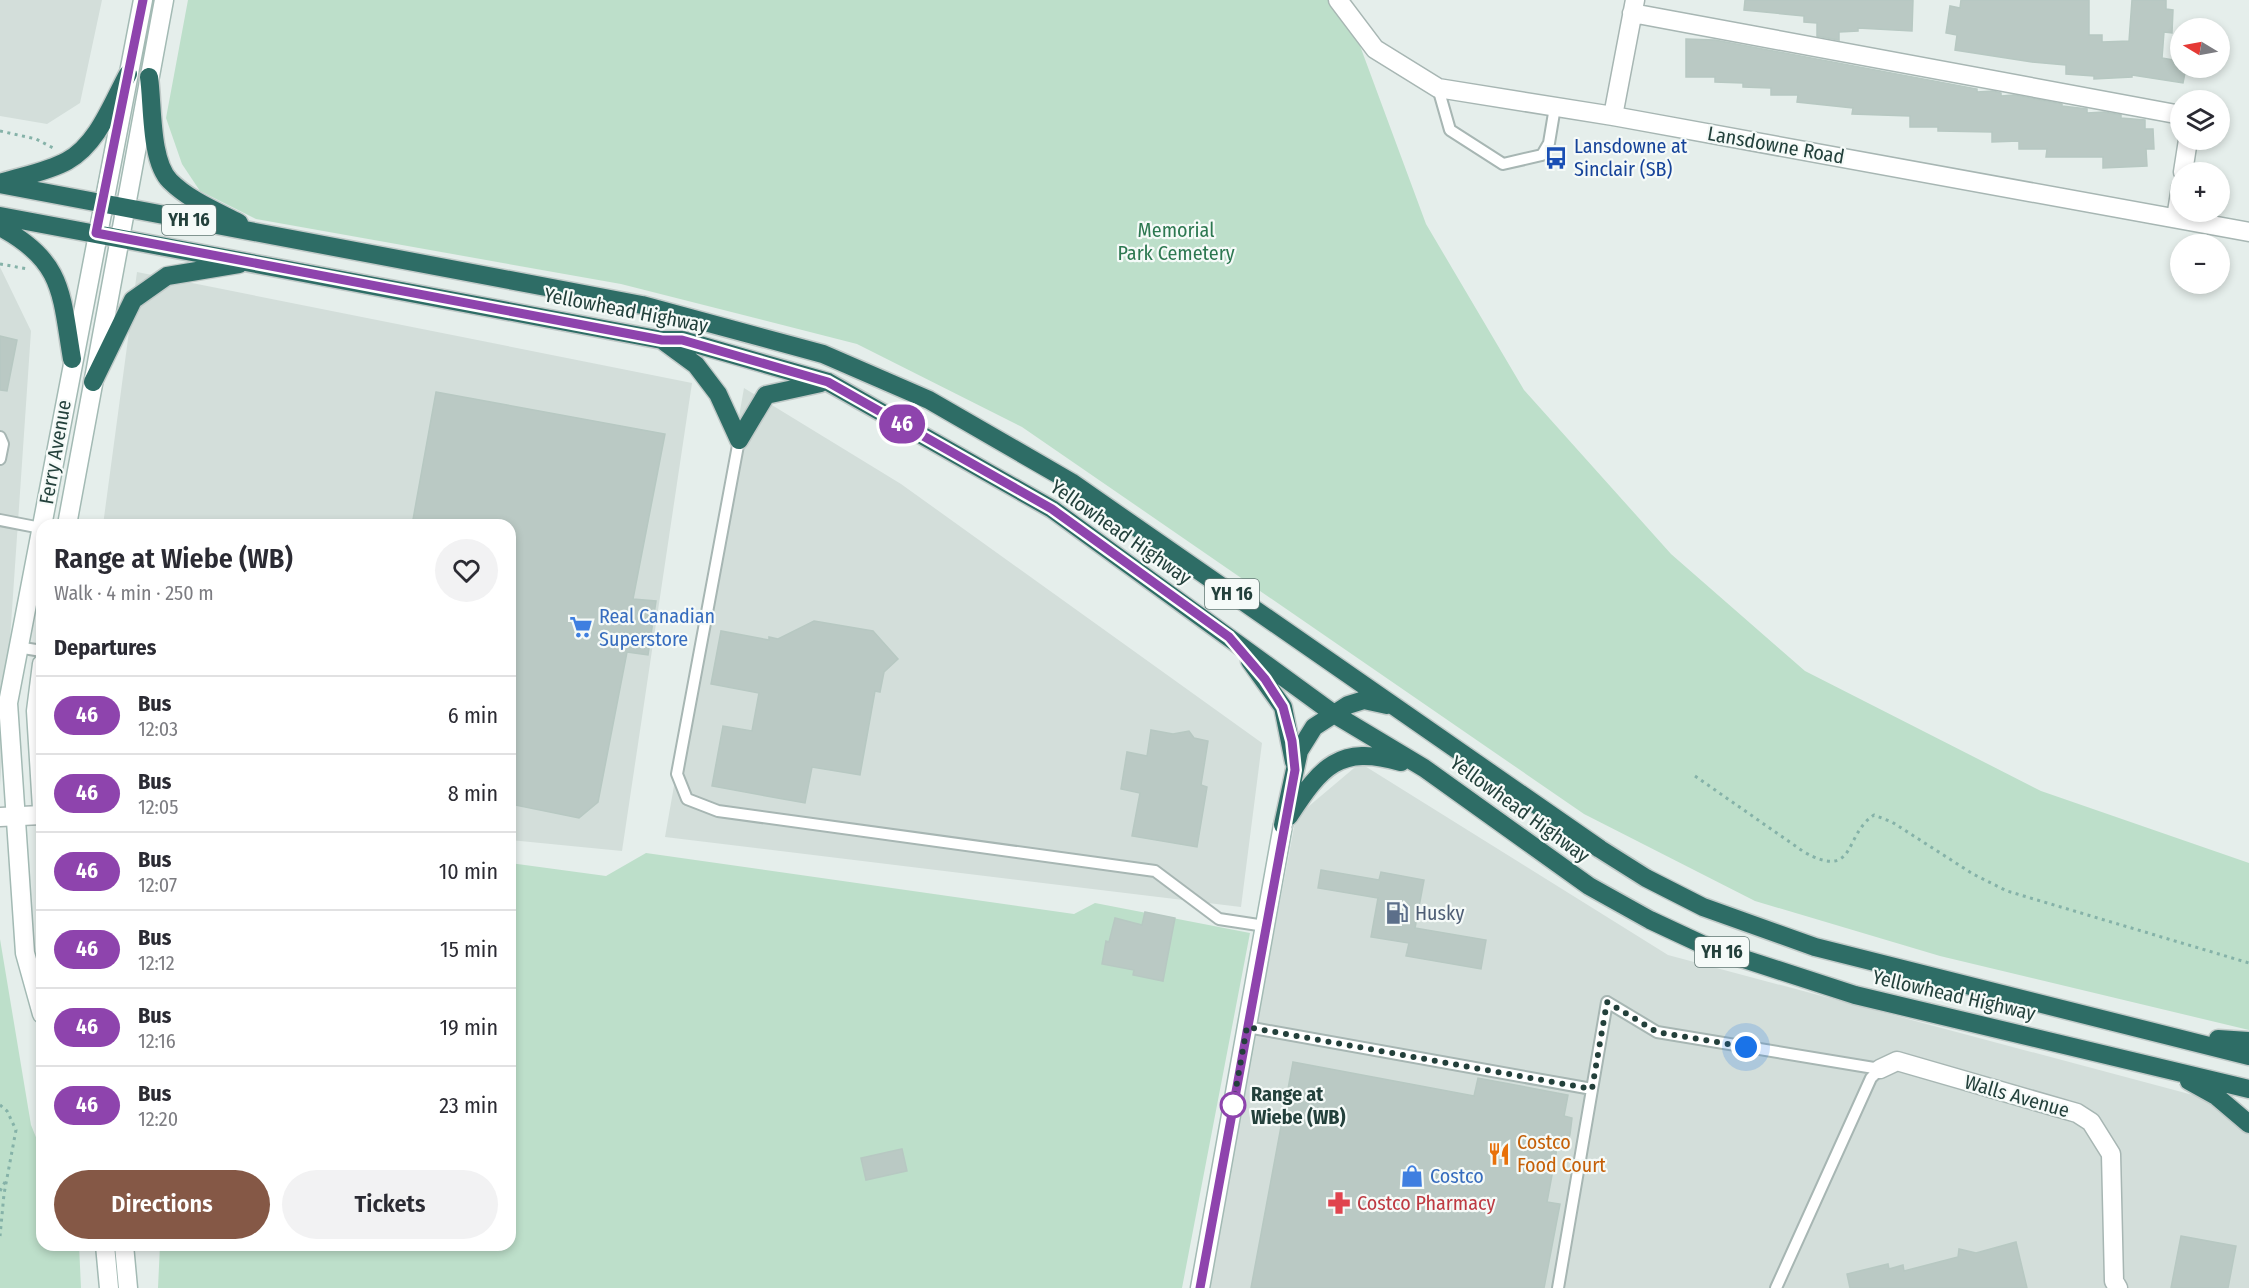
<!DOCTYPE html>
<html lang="en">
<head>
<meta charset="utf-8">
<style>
	:root { --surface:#fff; --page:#f2f2f3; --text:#2b2b33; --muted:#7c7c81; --line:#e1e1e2; --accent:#855846 }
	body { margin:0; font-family:"Fira Sans Condensed",sans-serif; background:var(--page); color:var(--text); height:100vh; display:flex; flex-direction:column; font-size:22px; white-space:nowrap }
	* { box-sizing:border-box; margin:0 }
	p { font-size:20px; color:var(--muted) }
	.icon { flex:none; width:33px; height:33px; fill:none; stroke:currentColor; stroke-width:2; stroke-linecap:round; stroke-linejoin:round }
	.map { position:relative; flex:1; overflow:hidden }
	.side { position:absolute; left:36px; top:519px; width:480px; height:732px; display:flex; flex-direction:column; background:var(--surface); border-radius:18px; box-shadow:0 3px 9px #0003 }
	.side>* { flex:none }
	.badge { padding:0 12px; border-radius:20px; font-size:21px; line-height:39px }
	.needle { width:39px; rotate:280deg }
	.tools { position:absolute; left:2170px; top:18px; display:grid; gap:12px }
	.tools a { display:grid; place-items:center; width:60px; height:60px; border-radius:50%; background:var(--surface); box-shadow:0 3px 9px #0003; font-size:30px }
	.you { position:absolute; width:30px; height:30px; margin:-15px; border:4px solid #fff; border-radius:50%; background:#1a73e8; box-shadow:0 0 0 9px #1a73e833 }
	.map>.badge { position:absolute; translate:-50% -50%; box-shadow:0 0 0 3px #fff }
	h2 { padding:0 18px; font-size:22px; line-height:54px }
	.round { display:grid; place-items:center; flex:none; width:63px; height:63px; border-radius:32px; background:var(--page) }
	.overview { display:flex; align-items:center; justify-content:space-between; height:102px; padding:0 18px }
	h1 { font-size:28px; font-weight:600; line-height:45px }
	.cta { display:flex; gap:12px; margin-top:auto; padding:12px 18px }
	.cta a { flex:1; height:69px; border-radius:36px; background:var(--accent); color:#fff; font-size:24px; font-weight:600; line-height:69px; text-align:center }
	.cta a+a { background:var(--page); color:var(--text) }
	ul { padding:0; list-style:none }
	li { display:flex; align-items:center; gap:18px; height:78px; padding:0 18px; border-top:2px solid var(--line) }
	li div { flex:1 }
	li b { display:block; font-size:22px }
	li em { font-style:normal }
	li .badge { min-width:66px; font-weight:700; text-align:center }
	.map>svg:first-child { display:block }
	.built { fill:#d3deda }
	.green { fill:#bddfca }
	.building { fill:#bac9c4; stroke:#b7c8c2; stroke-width:1.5 }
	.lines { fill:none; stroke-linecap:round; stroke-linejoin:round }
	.lane-casing { stroke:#a7b6b3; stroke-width:14 }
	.street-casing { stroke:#a7b6b3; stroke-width:21 }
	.secondary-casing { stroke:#a3bab4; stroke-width:21 }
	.highway-casing { stroke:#c1cac8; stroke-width:21 }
	.path { stroke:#85b2a8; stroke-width:3; stroke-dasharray:3 4.5; stroke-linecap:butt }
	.lane { stroke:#fff; stroke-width:10 }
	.street { stroke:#fff; stroke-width:18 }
	.secondary { stroke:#fff; stroke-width:18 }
	.highway { stroke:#2e6d66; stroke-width:18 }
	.line-casing { stroke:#fff; stroke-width:14 }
	.line { stroke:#8e44ad; stroke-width:9 }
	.walk { stroke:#23403b; stroke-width:6; stroke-dasharray:0 10.8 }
	.stop-dot { fill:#fff; stroke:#8e44ad; stroke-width:3 }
	.labels { text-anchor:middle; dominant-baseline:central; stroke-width:4.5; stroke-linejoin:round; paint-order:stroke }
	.shield { fill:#f5faf8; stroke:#627874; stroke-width:1.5 }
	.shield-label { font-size:18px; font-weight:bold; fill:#23403b }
	.street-label { font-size:20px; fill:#23403b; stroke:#f5faf8 }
	.transit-label { font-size:20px; fill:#164399; stroke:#f5faf8; text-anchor:start }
	.park-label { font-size:20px; fill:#2d7851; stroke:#f5faf8 }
	.shop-label { font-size:20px; fill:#366cbe; stroke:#f5faf8; text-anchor:start }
	.service-label { font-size:20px; fill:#4e5e75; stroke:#f5faf8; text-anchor:start }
	.stop-label { font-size:20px; font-weight:bold; fill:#23403b; stroke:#f5faf8; text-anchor:start }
	.food-label { font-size:20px; fill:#c56008; stroke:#f5faf8; text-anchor:start }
	.health-label { font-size:20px; fill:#be3a42; stroke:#f5faf8; text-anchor:start }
</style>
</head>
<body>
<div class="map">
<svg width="2249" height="1288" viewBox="0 0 2249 1288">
	<rect width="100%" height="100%" fill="#e5eeeb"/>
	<!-- built -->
	<path class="built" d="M0 0H102L80 103 47 124 0 116Z
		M0 267 31 331 0 786Z
		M137 272 692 383 622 851 510 840V525H103Z
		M744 388 901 484 1262 743 1241 907 665 837Z
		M1360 763 1668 955 2249 1110V1288H1207L1296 817Z"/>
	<!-- green -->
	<path class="green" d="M188 0H1331L1356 35 1426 224 1524 390 1671 554 1805 671 2041 791 2249 863V1030L1940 956 1755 901 1584 814 1022 427 857 344 621 284 256 219 200 191 182 164 166 118Z
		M646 853 1074 914 1095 903 1250 933 1182 1288H158L160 1245H510V863L606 876Z
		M0 939 31 1125 42 1152V1245H79L81 1288H0Z"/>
	<!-- building -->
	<path class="building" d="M1745 0H1913L1912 31 1858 28V31L1839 32V40L1817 36V23L1804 22V16L1744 10Z
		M1961 0H2089V35H2102V42L2129 41 2132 0H2166V9L2173 10 2172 33 2164 32 2162 58 2174 60 2173 64 2186 68 2183 83 2132 75V77L2094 79V76L2066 74V65L2032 62 1955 50 1957 35 1946 33 1950 6 1960 8Z
		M1686 39 1715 40 1977 89V92L1993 91 2001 93V96L2014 95 2062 104V106L2087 109V113L2104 112 2121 115V118L2145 120V129H2153L2154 149H2146L2147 166 2103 168V157H2046L2047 149H2019V141L1992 142V132L1938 131V127H1910V116L1852 114 1853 108 1797 102 1798 95H1771V88L1743 87V83L1715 82V77H1686Z
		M0 336 17 340 7 391 0 390Z
		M436 392 665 434 633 599 656 601 648 655 627 652 598 802 579 818 510 804V525H412Z
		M814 621 873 631 898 659 884 672 880 692 875 691 860 775 812 767 805 803 712 786 723 726 752 731 759 693 711 684 721 631 769 640V637L778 639Z
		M1151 730 1173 734 1189 731 1194 738 1208 741 1201 785 1207 787 1197 847 1132 836 1140 793 1121 789 1127 752 1147 756Z
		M1321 870 1379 880 1381 872 1424 880 1415 928 1486 940 1481 969 1406 956 1409 943 1371 937 1378 898 1318 888Z
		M1145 912 1175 918 1163 981 1133 975 1134 970 1102 964 1106 941 1109 942 1115 918 1142 925Z
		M1293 1062 1474 1096 1478 1078 1568 1095 1564 1116 1572 1118 1570 1134 1566 1149 1557 1148 1547 1202 1560 1204 1544 1288H1251Z
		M902 1149 907 1171 866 1180 861 1158Z
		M2181 1236 2236 1246 2228 1288H2171Z
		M2016 1242 2027 1288H1850L1847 1274 1888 1264 1889 1269 1903 1265 1904 1271 1958 1257 1959 1249 1976 1253Z"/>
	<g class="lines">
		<!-- lane casing -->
		<g class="lane-casing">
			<path id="lane" d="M1438 88 1450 130 1503 164 1542 155 1549 143 1555 107
				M0 437 3 444 0 459
				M739 440 677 774 687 799 718 811 1155 871 1219 919 1265 926
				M0 520 41 528
				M17 647 42 651
				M1247 1027 1592 1089
				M1558 1288 1607 1002 1657 1032 1880 1069
				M1776 1288 1871 1078 1880 1069"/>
		</g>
		<!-- street casing -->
		<g class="street-casing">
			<path id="street" d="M1338 0 1375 49 1438 88 1613 116 2249 232
				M1632 13 2181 115
				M1613 116 1635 0
				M2183 172 2188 140
				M2176 218 2181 187
				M0 817 42 815
				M1880 1069 1897 1061 2077 1113 2091 1122 2111 1154 2114 1281 2118 1288"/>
		</g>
		<!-- secondary casing -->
		<g class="secondary-casing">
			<path id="secondary" d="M67 525 164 0
				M42 664 36 711 42 808
				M42 1014 25 953 8 703 143 0
				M105 1245 109 1288
				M124 1245 128 1288
				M1200 1288 1283 825"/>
		</g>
		<!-- highway casing -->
		<g class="highway-casing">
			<path id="highway" d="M149 77C153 105 150 161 170 181 189 200 216 211 239 223
				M0 183C22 176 47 172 67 161 98 144 112 103 128 74
				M0 184 642 305 823 354 929 400 1071 482 1600 849 1646 878 1703 907 1815 947 2249 1056
				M0 216 662 340H682L828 382 1052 509 1334 714 1424 768 1589 886 1650 920 1710 948 1855 995 2249 1089
				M0 227C64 261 61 294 72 359
				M662 340 696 365 718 394 739 440
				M93 382 133 300 167 276 239 264
				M739 440 766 395 821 383
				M1250 661 1283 707 1294 762
				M1289 816C1321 767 1339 744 1401 762
				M1283 825 1299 751 1314 727 1348 705 1364 700 1387 705
				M2218 1039 2249 1041
				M2189 1081 2216 1096 2249 1124"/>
		</g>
		<!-- path -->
		<path class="path" d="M0 131 36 139 55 149
			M0 264 28 269
			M1695 776 1804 852C1857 881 1843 835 1874 815L1892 822 1973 874 2007 891 2249 963
			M0 1105 7 1111 16 1130 4 1194 0 1236
			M0 1191 5 1182"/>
		<!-- lane -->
		<use href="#lane" class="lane"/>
		<!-- street -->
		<use href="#street" class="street"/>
		<!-- secondary -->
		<use href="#secondary" class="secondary"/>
		<!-- highway -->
		<use href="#highway" class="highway"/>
	</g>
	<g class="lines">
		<!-- line casing -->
		<g class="line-casing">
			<path id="line" d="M143 0 96 233 662 340H682L828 382 1052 509 1229 637 1265 679 1283 707 1292 741 1295 770 1200 1288"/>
		</g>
		<!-- line -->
		<use href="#line" class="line"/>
		<!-- walk -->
		<path class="walk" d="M1233 1105 1247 1027 1592 1089 1607 1002 1657 1032 1746 1047"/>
	</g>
	<!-- icons -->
	<defs>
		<g id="bus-bare" transform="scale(1.8)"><path d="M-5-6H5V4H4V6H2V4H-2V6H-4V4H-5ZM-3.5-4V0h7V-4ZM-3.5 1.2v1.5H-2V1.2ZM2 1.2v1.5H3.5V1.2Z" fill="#1a4fb4" stroke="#f5faf8" stroke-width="2.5" paint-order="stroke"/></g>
		<g id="supermarket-bare" transform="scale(1.8)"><path d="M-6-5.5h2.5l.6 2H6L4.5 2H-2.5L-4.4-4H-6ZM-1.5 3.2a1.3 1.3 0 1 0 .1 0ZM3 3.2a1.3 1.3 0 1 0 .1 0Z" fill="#3f7fe0" stroke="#f5faf8" stroke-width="2.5" paint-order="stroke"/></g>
		<g id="fuel-bare" transform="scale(1.8)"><path d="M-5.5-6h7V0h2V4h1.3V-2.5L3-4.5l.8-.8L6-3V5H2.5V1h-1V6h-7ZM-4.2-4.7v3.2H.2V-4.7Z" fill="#5c6f8a" stroke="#f5faf8" stroke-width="2.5" paint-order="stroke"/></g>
		<g id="restaurant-bare" transform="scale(1.8)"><path d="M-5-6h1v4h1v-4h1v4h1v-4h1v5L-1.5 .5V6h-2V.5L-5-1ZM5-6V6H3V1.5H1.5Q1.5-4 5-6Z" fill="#e8710a" stroke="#f5faf8" stroke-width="2.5" paint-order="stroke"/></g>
		<g id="shop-bare" transform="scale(1.8)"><path d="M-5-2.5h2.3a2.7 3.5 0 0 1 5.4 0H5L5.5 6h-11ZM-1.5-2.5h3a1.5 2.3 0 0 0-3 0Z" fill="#3f7fe0" stroke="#f5faf8" stroke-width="2.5" paint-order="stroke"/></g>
		<g id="pharmacy-bare" transform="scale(1.8)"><path d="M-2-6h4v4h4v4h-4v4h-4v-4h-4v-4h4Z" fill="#e0444e" stroke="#f5faf8" stroke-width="2.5" paint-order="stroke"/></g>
	</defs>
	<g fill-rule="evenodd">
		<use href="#bus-bare" x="1556" y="158"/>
		<use href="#supermarket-bare" x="581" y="627"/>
		<use href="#fuel-bare" x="1397" y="913"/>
		<use href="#restaurant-bare" x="1499" y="1154"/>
		<use href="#shop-bare" x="1412" y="1176"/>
		<use href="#pharmacy-bare" x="1339" y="1203"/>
	</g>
	<!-- markers -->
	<circle class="stop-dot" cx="1233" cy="1105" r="12"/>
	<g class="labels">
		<!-- shield labels -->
		<g class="shield">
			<rect x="162" y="205" width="54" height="30" rx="4.5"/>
			<rect x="1205" y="579" width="54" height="30" rx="4.5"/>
			<rect x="1695" y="937" width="54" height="30" rx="4.5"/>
		</g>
		<g class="shield-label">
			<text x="189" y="220">YH 16</text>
			<text x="1232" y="594">YH 16</text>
			<text x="1722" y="952">YH 16</text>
		</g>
		<!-- street labels -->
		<g class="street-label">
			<text transform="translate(1776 145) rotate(10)">Lansdowne Road</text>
			<text transform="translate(626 310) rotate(11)">Yellowhead Highway</text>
			<text transform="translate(55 452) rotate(-80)">Ferry Avenue</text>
			<text transform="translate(1121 532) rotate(35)">Yellowhead Highway</text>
			<text transform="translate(1520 809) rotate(36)">Yellowhead Highway</text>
			<text transform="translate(1954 995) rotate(13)">Yellowhead Highway</text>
			<text transform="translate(2017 1096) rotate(16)">Walls Avenue</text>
		</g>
		<!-- transit labels -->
		<g class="transit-label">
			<text x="1574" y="146">Lansdowne at<tspan x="1574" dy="23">Sinclair (SB)</tspan></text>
		</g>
		<!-- park labels -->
		<g class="park-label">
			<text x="1176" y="230">Memorial<tspan x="1176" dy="23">Park Cemetery</tspan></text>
		</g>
		<!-- shop labels -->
		<g class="shop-label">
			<text x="599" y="616">Real Canadian<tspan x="599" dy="23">Superstore</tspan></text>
			<text x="1430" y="1176">Costco</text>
		</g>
		<!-- service labels -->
		<g class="service-label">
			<text x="1415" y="913">Husky</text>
		</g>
		<!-- stop labels -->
		<g class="stop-label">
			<text x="1251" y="1094">Range at<tspan x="1251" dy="23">Wiebe (WB)</tspan></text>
		</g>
		<!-- food labels -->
		<g class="food-label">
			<text x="1517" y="1142">Costco<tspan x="1517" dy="23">Food Court</tspan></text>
		</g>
		<!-- health labels -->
		<g class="health-label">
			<text x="1357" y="1203">Costco Pharmacy</text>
		</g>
	</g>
</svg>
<div class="tools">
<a><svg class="needle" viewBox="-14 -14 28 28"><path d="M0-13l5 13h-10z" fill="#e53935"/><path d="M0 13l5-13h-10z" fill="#7c7c81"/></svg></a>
<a><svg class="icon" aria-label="layers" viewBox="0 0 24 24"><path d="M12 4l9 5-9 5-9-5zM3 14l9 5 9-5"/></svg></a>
<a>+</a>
<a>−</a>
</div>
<div class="you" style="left:1746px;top:1047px"></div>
<b class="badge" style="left:902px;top:424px;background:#8e44ad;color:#fff">46</b>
<section class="side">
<div class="overview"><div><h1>Range at Wiebe (WB)</h1><p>Walk · 4 min · 250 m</p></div><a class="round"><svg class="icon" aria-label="heart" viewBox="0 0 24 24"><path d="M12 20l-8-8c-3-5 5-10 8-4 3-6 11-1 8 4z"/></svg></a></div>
<h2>Departures</h2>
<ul>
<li><span class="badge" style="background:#8e44ad;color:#fff">46</span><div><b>Bus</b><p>12:03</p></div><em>6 min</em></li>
<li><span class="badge" style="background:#8e44ad;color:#fff">46</span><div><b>Bus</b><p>12:05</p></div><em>8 min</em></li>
<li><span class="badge" style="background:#8e44ad;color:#fff">46</span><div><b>Bus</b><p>12:07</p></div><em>10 min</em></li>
<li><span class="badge" style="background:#8e44ad;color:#fff">46</span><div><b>Bus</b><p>12:12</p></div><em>15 min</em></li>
<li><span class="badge" style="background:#8e44ad;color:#fff">46</span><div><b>Bus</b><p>12:16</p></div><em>19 min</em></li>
<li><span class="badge" style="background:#8e44ad;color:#fff">46</span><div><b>Bus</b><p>12:20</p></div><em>23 min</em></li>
</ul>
<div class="cta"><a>Directions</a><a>Tickets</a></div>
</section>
</div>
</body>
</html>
